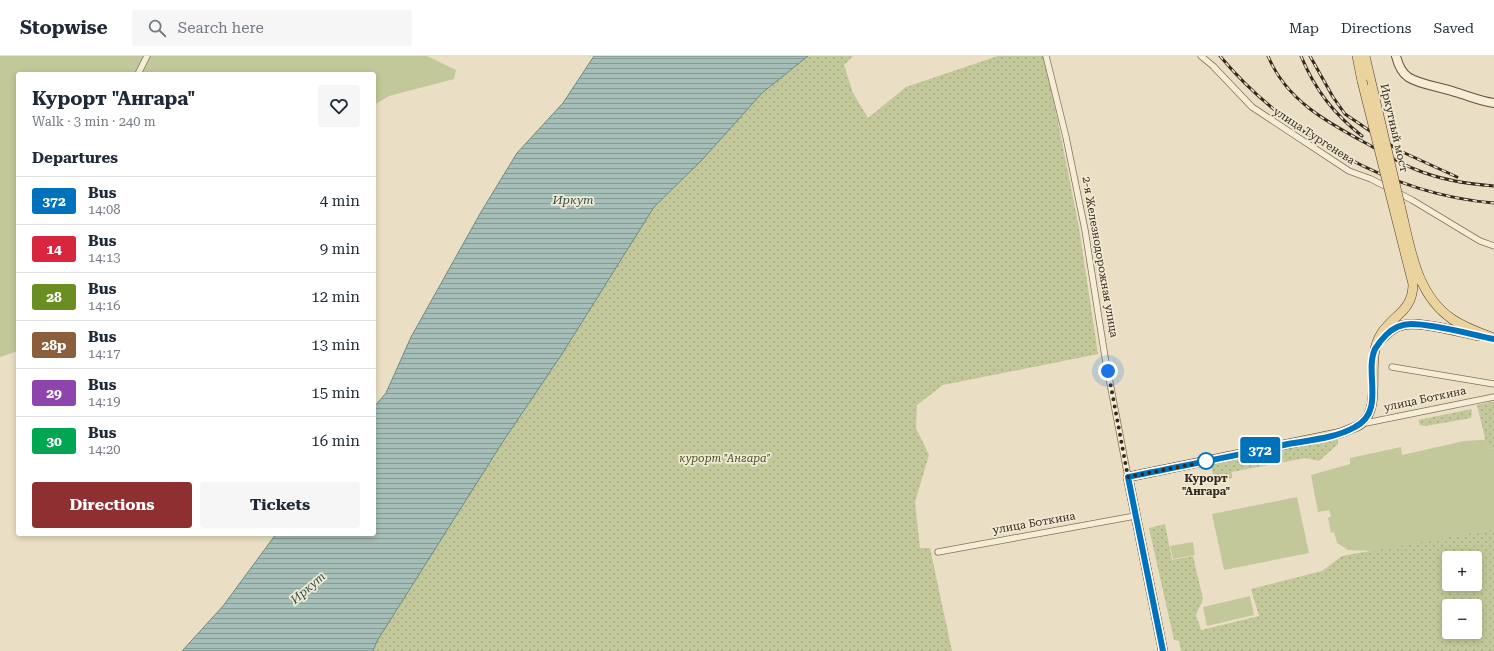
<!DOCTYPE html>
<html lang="en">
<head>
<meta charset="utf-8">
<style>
	:root { --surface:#fff; --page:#f6f6f7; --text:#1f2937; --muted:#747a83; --line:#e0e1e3; --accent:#8e3031 }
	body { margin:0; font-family:"Roboto Serif",serif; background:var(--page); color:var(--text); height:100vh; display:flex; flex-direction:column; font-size:15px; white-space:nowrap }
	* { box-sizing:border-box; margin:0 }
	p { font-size:13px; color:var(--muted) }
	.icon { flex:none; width:22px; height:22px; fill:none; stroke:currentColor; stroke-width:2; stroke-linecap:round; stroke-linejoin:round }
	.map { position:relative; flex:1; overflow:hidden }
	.panel { position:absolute; left:16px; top:16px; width:360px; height:464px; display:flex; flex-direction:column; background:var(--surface); border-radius:4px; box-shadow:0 2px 6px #0003 }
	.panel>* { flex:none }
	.badge { padding:0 8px; border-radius:3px; font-size:14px; line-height:26px }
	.controls { position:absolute; left:1442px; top:495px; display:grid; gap:8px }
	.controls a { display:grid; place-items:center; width:40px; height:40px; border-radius:4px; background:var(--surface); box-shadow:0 2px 6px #0003; font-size:20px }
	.you { position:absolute; width:20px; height:20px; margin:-10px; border:3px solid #fff; border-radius:50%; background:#1a73e8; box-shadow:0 0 0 6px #1a73e833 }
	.map>.badge { position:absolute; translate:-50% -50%; box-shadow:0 0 0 2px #fff }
	h2 { padding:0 16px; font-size:15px; line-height:36px }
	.round { display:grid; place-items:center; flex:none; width:42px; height:42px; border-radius:4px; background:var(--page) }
	.headline { display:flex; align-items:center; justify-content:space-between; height:68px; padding:0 16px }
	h1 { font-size:19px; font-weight:700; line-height:30px }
	.cta { display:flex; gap:8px; margin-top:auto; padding:8px 16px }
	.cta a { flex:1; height:46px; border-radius:4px; background:var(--accent); color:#fff; font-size:16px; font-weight:700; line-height:46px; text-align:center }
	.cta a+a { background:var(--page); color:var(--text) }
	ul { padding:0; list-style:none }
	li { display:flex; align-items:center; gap:12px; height:48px; padding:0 16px; border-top:1px solid var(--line) }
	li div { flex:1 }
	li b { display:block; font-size:15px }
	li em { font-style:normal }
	li .badge { min-width:44px; font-weight:700; text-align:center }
	header { display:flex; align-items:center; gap:24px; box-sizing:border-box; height:56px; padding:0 20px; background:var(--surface); border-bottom:1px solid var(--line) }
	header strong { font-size:19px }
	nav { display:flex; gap:22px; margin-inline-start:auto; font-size:14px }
	.search { width:280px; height:36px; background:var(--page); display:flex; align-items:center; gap:10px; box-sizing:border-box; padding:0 14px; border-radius:4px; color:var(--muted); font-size:15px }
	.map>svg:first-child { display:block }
	.green { fill:#c2c899 }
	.park { fill:url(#park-dots); fill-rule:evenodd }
	.water { fill:url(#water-rules); stroke:#6d8b84 }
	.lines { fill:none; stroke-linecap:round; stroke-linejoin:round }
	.street-casing { stroke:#84715c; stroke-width:7 }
	.secondary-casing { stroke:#65523f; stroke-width:10 }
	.primary-casing { stroke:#524030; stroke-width:10 }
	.street { stroke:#f6edd6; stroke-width:5.5 }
	.secondary { stroke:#f6edd6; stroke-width:8 }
	.primary { stroke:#ebd39e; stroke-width:9 }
	.rail-casing { stroke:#35291f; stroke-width:3 }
	.rail { stroke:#f2e9d3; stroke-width:1.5; stroke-dasharray:4.5; stroke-linecap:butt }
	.primary-bridge-casing { stroke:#524030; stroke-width:10; stroke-linecap:butt }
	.primary-bridge { stroke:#ebd39e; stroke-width:9 }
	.line-casing { stroke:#fff; stroke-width:9 }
	.line { stroke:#0072bc; stroke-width:6 }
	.walk { stroke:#35291f; stroke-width:4; stroke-dasharray:0 7.2 }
	.stop-dot { fill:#fff; stroke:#0072bc; stroke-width:2 }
	.labels { text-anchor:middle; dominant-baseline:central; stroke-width:3.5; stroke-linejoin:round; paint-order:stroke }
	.street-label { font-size:11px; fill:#35291f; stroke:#f2e9d3 }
	.park-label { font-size:11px; font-style:italic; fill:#454f27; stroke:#f2e9d3 }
	.stop-label { font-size:11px; font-weight:bold; fill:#35291f; stroke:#f2e9d3 }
	.water-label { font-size:12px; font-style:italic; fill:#2f5351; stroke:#f2e9d3 }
</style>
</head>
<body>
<header>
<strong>Stopwise</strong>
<div class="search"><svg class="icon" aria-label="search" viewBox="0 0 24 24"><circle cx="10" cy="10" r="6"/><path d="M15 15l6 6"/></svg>Search here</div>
<nav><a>Map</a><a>Directions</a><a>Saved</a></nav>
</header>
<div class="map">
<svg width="1494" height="595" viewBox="0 0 1494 595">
	<defs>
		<pattern id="park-dots" width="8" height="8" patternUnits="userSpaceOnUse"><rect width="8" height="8" fill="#c2c899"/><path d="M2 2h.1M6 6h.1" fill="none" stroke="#a7ac83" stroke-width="1.8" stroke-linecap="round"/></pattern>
		<pattern id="water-rules" width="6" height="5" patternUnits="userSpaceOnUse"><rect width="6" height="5" fill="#a5beb7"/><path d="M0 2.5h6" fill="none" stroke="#879a94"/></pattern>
	</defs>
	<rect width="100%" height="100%" fill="#eadfc4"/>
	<!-- green -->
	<path class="green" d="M0 0H427L456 14 454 23 389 40 374 49V18H18V295L0 301Z
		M1481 384H1484L1490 393 1493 392 1494 393V473L1373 495 1348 494 1337 487 1334 476 1331 477 1328 462 1331 460 1329 454 1318 456 1311 419 1350 408V402L1401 391 1402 399 1464 385Z
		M1297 441 1309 497 1224 514 1212 458Z
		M1193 486 1195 499 1173 503 1170 490Z
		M1250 540 1254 559 1207 570 1203 551Z"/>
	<!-- park -->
	<path class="park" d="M808 0H853L844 9 853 37 868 62 906 31 998 0H1045L1079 172 1098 298 943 329 917 349 916 372 929 399 915 446 920 492H930L952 595H373L377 585 502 387 562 298 654 151 701 105 762 37Z
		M1494 345V393L1493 392 1490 393 1484 384 1485 382 1477 349Z
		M1472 353 1471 362 1426 370 1420 369 1418 364Z
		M1338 381V388L1319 405 1305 402 1232 416V422L1214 426 1211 409Z
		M1165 468 1172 504 1193 500 1203 543 1196 559 1201 574 1259 560 1251 533 1322 515 1342 500 1494 473V595H1181L1179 585 1174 584 1149 472ZM1449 502H1475V528H1449ZM1449 550H1475V576H1449Z"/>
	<!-- water -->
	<path class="water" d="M594 0H808L762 37 701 105 654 151 562 298 502 387 377 585 373 595H182L223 550 276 478H374V351L386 337 411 281 481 156 517 97 563 47Z"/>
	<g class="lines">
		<!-- street casing -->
		<g class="street-casing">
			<path id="street" d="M1046 0 1066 81 1085 174 1105 301 1128 421
				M1201 0 1213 10 1252 51 1349 115 1371 123 1412 144 1480 185 1494 190
				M138 18 147 0
				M1392 311 1494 328
				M1361 368 1494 341
				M938 496 1135 460"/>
		</g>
		<!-- secondary casing -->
		<g class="secondary-casing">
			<path id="secondary" d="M1396 0C1398 8 1401 16 1408 21 1420 29 1442 31 1455 36 1469 40 1480 45 1494 47"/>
		</g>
		<!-- primary casing -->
		<g class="primary-casing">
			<path id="primary" d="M1357 0 1362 25
				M1365 0 1372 30
				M1400 149C1410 189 1415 238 1452 263 1465 272 1480 277 1494 282
				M1382 283C1387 278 1393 272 1400 270 1418 264 1458 276 1478 280
				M1163 595 1128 421 1341 377C1347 374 1355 372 1361 368 1384 350 1364 304 1381 278 1393 259 1413 255 1413 228L1393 149"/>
		</g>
		<!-- street -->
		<use href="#street" class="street"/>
		<!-- secondary -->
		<use href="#secondary" class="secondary"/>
		<!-- primary -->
		<use href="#primary" class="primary"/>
		<!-- rail casing -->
		<g class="rail-casing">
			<path id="rail" d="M1220 0C1285 78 1392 139 1494 147
				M1268 0C1287 46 1329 67 1371 90 1386 98 1401 108 1417 114 1441 124 1468 128 1494 130
				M1301 0C1315 34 1334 58 1362 80
				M1310 0 1333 41 1345 58 1398 94 1457 121"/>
		</g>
		<!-- rail -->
		<use href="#rail" class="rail"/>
		<!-- primary-bridge casing -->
		<g class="primary-bridge-casing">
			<path id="primary-bridge" d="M1362 25 1393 149
				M1372 30 1400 149"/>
		</g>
		<!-- primary-bridge -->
		<use href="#primary-bridge" class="primary-bridge"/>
	</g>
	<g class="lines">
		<!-- line casing -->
		<g class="line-casing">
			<path id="line" d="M1163 595 1128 421C1181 410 1235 400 1288 388 1310 384 1336 382 1355 371 1386 355 1364 317 1375 293 1378 288 1382 283 1386 279 1393 272 1401 268 1411 268 1435 268 1469 278 1494 283"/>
		</g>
		<!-- line -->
		<use href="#line" class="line"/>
		<!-- walk -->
		<path class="walk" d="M1108 315 1128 421 1209 405H1206"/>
	</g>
	<!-- markers -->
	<circle class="stop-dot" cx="1206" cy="405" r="8"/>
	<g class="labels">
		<!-- street labels -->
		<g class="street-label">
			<text transform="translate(1394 72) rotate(77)">Иркутный мост</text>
			<text transform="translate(1314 80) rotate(33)">улица Тургенева</text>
			<text transform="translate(1100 201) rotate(80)">2-я Железнодорожная улица</text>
			<text transform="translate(1425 343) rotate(-12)">улица Боткина</text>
			<text transform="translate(1034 467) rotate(-10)">улица Боткина</text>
		</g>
		<!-- park labels -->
		<g class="park-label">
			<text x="725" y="402">курорт "Ангара"</text>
		</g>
		<!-- stop labels -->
		<g class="stop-label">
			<text x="1206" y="422">Курорт<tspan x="1206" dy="13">"Ангара"</tspan></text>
		</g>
		<!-- water labels -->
		<g class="water-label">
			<text x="573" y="144">Иркут</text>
			<text transform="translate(308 532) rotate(-41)">Иркут</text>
		</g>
	</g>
</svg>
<div class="controls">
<a>+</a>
<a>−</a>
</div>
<div class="you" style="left:1108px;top:315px"></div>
<b class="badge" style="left:1260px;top:394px;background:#0072bc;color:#fff">372</b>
<section class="panel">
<div class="headline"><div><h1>Курорт &quot;Ангара&quot;</h1><p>Walk · 3 min · 240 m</p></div><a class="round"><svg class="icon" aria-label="heart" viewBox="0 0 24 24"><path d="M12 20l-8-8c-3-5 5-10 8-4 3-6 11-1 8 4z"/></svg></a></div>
<h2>Departures</h2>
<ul>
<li><span class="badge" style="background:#0072bc;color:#fff">372</span><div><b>Bus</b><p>14:08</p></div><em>4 min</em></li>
<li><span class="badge" style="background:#d7263d;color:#fff">14</span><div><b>Bus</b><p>14:13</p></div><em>9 min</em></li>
<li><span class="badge" style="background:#6b8e23;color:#fff">28</span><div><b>Bus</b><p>14:16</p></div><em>12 min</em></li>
<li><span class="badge" style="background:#8b5e3c;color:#fff">28р</span><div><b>Bus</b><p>14:17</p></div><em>13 min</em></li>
<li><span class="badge" style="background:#8e44ad;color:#fff">29</span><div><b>Bus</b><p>14:19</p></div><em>15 min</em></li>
<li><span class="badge" style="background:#00a651;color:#fff">30</span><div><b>Bus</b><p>14:20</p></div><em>16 min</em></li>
</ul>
<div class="cta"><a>Directions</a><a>Tickets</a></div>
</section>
</div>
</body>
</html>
